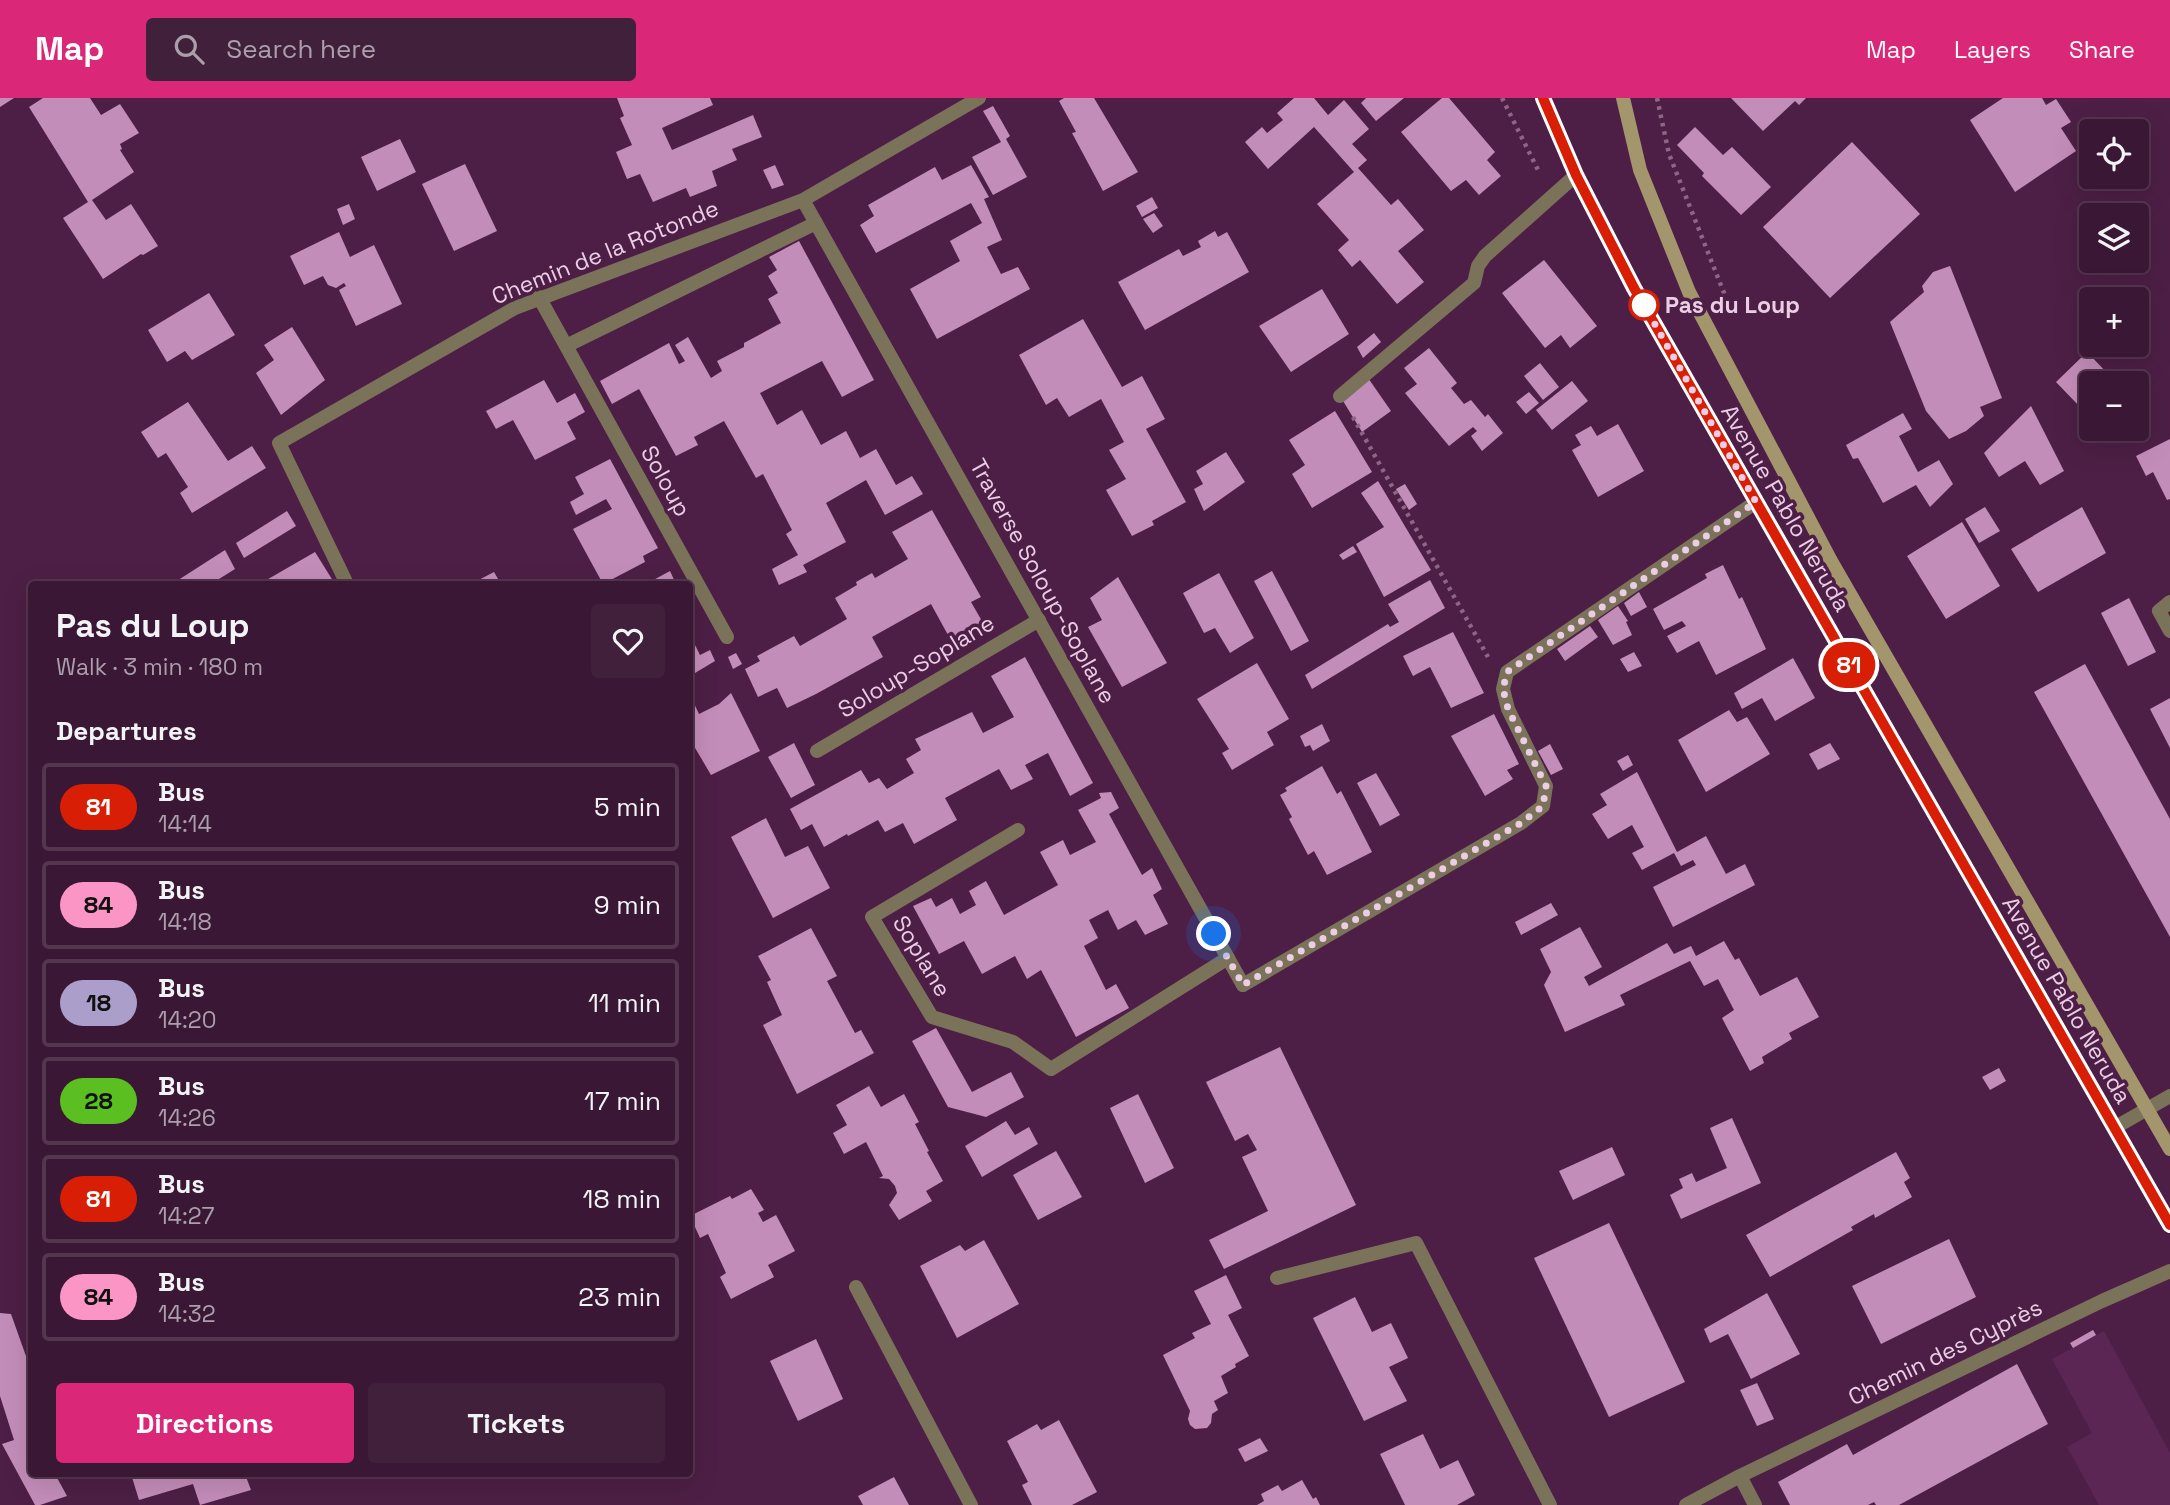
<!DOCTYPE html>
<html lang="en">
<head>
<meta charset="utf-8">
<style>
	:root { --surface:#3a1734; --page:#41203c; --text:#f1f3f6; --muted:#ab9fac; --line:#54364f; --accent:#db2777 }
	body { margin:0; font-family:"Space Grotesk",sans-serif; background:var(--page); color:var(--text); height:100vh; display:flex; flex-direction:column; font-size:26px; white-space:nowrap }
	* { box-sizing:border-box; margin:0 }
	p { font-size:23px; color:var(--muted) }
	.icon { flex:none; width:38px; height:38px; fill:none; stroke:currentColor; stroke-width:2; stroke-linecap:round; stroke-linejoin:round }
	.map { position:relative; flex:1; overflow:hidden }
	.side { position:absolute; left:28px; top:483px; width:665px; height:896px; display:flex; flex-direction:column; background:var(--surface); border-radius:7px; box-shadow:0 7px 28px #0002,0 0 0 2px var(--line) }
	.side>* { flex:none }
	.badge { padding:0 14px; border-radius:23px; font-size:24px; line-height:46px }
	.fabs { position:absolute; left:2079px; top:21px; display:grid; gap:14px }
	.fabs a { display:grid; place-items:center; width:70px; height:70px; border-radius:7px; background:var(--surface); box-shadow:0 7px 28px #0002,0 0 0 2px var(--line); font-size:35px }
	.you { position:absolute; width:35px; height:35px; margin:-18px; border:5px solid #fff; border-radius:50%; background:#1a73e8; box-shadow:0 0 0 10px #1a73e833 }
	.map>.badge { position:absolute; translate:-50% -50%; box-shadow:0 0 0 4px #fff }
	h2 { padding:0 28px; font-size:26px; line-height:63px }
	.round { display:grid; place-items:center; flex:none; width:74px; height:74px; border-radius:7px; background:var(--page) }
	.summary { display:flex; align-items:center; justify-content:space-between; height:119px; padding:0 28px }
	h1 { font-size:33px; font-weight:600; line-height:52px }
	.primary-button { display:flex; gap:14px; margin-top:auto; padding:14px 28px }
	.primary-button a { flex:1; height:80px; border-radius:7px; background:var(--accent); color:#fff; font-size:28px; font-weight:600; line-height:80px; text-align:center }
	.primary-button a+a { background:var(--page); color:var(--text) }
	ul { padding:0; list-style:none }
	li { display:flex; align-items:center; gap:21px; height:88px; margin:0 14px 10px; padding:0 14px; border:4px solid var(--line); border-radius:7px }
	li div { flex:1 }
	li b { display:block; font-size:26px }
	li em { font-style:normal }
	li .badge { min-width:77px; font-weight:700; text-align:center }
	header { display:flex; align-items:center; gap:42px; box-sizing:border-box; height:98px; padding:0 35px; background:var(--accent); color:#fff }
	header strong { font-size:33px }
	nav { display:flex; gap:38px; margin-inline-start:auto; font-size:24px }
	.search { width:490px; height:63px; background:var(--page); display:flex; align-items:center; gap:18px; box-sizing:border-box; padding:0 24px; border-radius:7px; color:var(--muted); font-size:26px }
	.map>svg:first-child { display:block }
	.built { fill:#5b2653 }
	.building { fill:#c38db9 }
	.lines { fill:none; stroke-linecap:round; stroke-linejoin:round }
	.path { stroke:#8d6686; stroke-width:4.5; stroke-dasharray:3.5 5; stroke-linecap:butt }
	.service { stroke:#7b7359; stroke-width:14 }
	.minor { stroke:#7b7359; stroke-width:14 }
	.secondary { stroke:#a3966c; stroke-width:14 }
	.line-casing { stroke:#fff; stroke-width:16 }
	.line { stroke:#d81e05; stroke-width:10 }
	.walk { stroke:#ebcee5; stroke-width:7; stroke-dasharray:0 12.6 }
	.stop-dot { fill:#fff; stroke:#d81e05; stroke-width:3.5 }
	.labels { text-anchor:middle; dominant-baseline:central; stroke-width:7; stroke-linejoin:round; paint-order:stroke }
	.street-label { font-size:23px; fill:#ebcee5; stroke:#4d1f46 }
	.stop-label { font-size:23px; font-weight:bold; fill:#ebcee5; stroke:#4d1f46; text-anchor:start }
</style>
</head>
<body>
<header>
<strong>Map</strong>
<div class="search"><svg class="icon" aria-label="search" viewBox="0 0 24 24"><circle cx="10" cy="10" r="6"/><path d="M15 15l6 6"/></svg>Search here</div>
<nav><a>Map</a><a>Layers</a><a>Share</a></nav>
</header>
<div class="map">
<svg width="2170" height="1407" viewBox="0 0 2170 1407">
	<rect width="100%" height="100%" fill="#4d1f46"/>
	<!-- built -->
	<path class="built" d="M2104 1233 2170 1355V1407H2099L2067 1349 2092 1335 2052 1261Z"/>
	<!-- building -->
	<path class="building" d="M0 0H14L0 9Z
		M43 0H90L101 17 120 6 139 35 120 46 122 51 120 52 134 74 92 102 106 122 131 106 158 148 143 157 141 156 103 181 63 120 88 104 29 9Z
		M617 0H710L713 7 662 30 672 52 753 17 762 39 732 51 737 62 712 73 717 88 690 99 686 90 653 104 640 76 627 81 616 54 632 47 620 20 624 18Z
		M1064 0H1094L1138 74 1103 93 1072 35 1076 34 1059 3Z
		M1294 0H1314L1328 17 1344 2 1369 31 1352 46 1367 62 1358 70 1391 107 1398 101 1424 132 1398 153 1424 184 1397 206 1360 162 1352 169 1338 152 1349 142 1317 106 1354 74 1314 29 1268 71 1245 44 1262 29 1267 35 1283 22 1277 15Z
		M1366 0H1404L1376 23 1361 5Z
		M1442 0H1449L1495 54 1487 62 1501 78 1479 97 1466 82 1451 93 1401 34Z
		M1731 0H1806L1799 7 1795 3 1763 33Z
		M2003 0H2042L2046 7 2056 1 2071 24 2061 30 2076 53 2015 94 1970 22Z
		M993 8 1010 38 1006 41 1027 79 993 97 972 59 1001 44 983 13Z
		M1695 29 1723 57 1732 49 1771 89 1741 117 1702 78 1704 75 1677 47Z
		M400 41 416 74 377 93 361 59Z
		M1852 44 1920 116 1830 200 1763 129Z
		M465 66 497 133 454 153 422 86Z
		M775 67 784 87 772 91 763 72Z
		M971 67 989 99 984 101 1002 142 987 149 1001 176 1018 169 1030 191 937 241 910 191 960 163 950 143 982 125 971 105 876 155 860 127 874 118 868 107 935 69 942 82Z
		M1152 99 1158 110 1142 119 1136 108Z
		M349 106 355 121 343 127 337 111Z
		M1154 115 1163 128 1153 135 1143 121Z
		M1215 133 1218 139 1227 134 1249 174 1145 232 1118 184 1179 151 1183 158 1201 149 1198 143Z
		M339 134 350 159 374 147 402 206 356 228 339 192 346 188 344 185 336 190 328 187 323 178 304 187 290 158Z
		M799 143 874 282 842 299 822 263 760 295 777 327 802 312 821 347 846 333 860 360 876 351 896 387 912 378 923 396 885 417 866 382 826 405 846 444 803 467 807 474 779 487 772 471 798 457 786 436 792 432 763 376 756 380 724 323 694 339 698 347 676 358 639 291 612 306 600 283 669 245 679 266 685 263 675 247 688 239 711 280 722 273 717 263 744 249V245L781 225 768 201 778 195 768 178 777 172 769 159Z
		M1544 162 1597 228 1570 250 1561 237 1545 250 1502 195Z
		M1950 168 2002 300 1980 309 1984 318 1966 333 1949 341 1926 313 1890 224 1924 194 1922 188 1933 174Z
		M1322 191 1349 236 1291 274 1259 228Z
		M209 195 235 237 192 262 185 253 167 264 148 232Z
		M1083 221 1122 289 1142 278 1165 321 1146 331 1186 404 1152 423 1154 427 1132 438 1106 392 1126 381 1109 352 1124 344 1101 301 1069 319 1057 300 1046 307 1019 257Z
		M292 229 325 282 281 317 256 275 274 262 264 247Z
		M1374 235 1381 244 1363 260 1357 249Z
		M1429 250 1457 285 1451 290 1464 306 1471 302 1485 319 1488 316 1503 335 1482 353 1471 338 1477 333 1473 329 1449 348 1405 295 1417 286 1404 270Z
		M2087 254 2111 279 2105 285H2091V299L2081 310 2056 284Z
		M1540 265 1559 289 1543 302 1524 278Z
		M1366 277 1391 313 1362 334 1340 298Z
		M544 282 557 305 575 295 585 314 567 324 576 341 535 362 513 322 496 331 486 313Z
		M1572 283 1588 303 1552 332 1536 312Z
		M1529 294 1539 305 1526 316 1516 304Z
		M188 304 228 363 252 348 266 370 192 415 180 395 188 389 166 355 158 360 141 334Z
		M2031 308 2064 373 2040 387 2025 363 1999 379 1984 355Z
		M1335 313 1372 374 1312 410 1292 376 1305 367 1289 342Z
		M1903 315 1912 331 1899 338 1918 374 1939 362 1953 386 1930 409 1916 387 1883 405 1858 360 1853 361 1846 347Z
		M1618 326 1644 373 1598 399 1572 352 1581 347 1575 337 1591 328 1597 338Z
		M2170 341V401L2167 402 2153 374 2146 378 2136 358Z
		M1226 354 1245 384 1204 413 1194 391 1203 386 1196 373Z
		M610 361 658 450 643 458 645 464 603 486 573 431 612 411 606 401 576 417 570 404 584 396 575 379Z
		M1378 383 1431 472 1384 499 1356 446 1384 429 1361 395Z
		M1405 386 1417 406 1409 412 1396 391Z
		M1985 409 2000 433 1979 445 1965 421Z
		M2082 409 2106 455 2038 494 2011 451Z
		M932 412 981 499 971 504 986 530 954 548 931 506 872 539 883 559 816 596 787 610 777 590 758 599 745 571 760 563 757 558 794 538 800 548 847 521 835 500 857 487 856 484 872 475 875 480 908 461 892 434Z
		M287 413 296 428 244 460 236 445Z
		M1962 424 2000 488 1946 521 1907 458Z
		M1353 448 1357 454 1343 462 1339 457Z
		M225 452 235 471 211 486H172Z
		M315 454 335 486H264L263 484Z
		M1723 467 1739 501 1742 499 1766 551 1716 577 1699 543 1677 555 1667 538 1686 528 1682 523 1664 532 1653 511 1707 480 1705 476Z
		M670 473 676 486H646Z
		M1272 473 1309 543 1291 553 1254 483Z
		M494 474 501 486H471Z
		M1219 475 1254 540 1230 555 1215 530 1204 535 1183 495Z
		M1118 479 1167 565 1122 589 1088 529 1102 522 1090 500Z
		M1430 482 1445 510 1312 591 1305 577 1388 526 1390 529 1399 524 1388 506Z
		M1639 494 1647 509 1631 518 1624 505Z
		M2129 500 2156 554 2128 568 2101 515Z
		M1618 508 1628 523 1626 524 1632 537 1613 547 1598 522Z
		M1590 528 1598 539 1565 563 1557 551Z
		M1453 534 1484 595 1451 610 1430 569 1413 578 1403 558Z
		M690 537 700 557 710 552 715 563 690 578Z
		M1634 554 1642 568 1628 574 1620 561Z
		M736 555 742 566 733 571 728 559Z
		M1025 559 1093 685 1070 698 1048 655 1025 667 1033 681 1011 692 999 671 945 700 957 722 914 746 903 725 885 734 878 722 848 738 847 736 824 749 812 726 801 732 790 711 861 672 869 685 879 680 887 691 914 675 906 661 921 652 915 641 972 614 983 635 1014 619 991 578Z
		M1793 560 1815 600 1775 623 1762 600 1742 611 1734 595Z
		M1257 565 1289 621 1267 634 1274 647 1232 672 1222 655 1229 651 1197 601Z
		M2085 566 2170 721V839L2034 594Z
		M731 595 760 653 711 677 691 643H690V597L699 616 719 606Z
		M2170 600V650L2150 611Z
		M1729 612 1737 624 1747 619 1770 656 1706 694 1678 642Z
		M1494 616 1519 666 1507 672 1513 681 1485 698 1451 638Z
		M1322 626 1330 643 1313 653 1310 647 1305 649 1300 638Z
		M794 645 815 687 791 700 768 659Z
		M1830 645 1840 661 1818 672 1809 656Z
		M1550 646 1563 671 1551 677 1538 653Z
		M1628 657 1633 667 1623 673 1617 663Z
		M1322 668 1337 696 1341 693 1372 754 1327 777 1314 753 1308 757 1289 721 1292 719 1280 697 1287 693 1285 690Z
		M1637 674 1677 754 1706 738 1726 776 1745 766 1755 787 1673 829 1653 789 1696 767 1693 762 1681 768 1674 755 1642 772 1632 755 1644 749 1632 727 1608 741 1592 716 1607 707 1600 696Z
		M1376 675 1400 717 1380 728 1357 685Z
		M1111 694 1119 710 1109 716 1142 777 1152 770 1162 791 1153 797 1168 826 1145 837 1136 822 1118 832 1108 812 1089 822 1098 840 1084 848 1106 892 1116 886 1129 910 1076 939 1041 872 1027 881 1015 858 982 876 964 843 939 856 913 808 931 800 936 809 952 800 960 816 976 807 969 793 986 783 1004 817 1058 787 1040 754 1063 742 1070 757 1096 744 1078 712 1101 700 1099 695Z
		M766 720 785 759 808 748 830 790 773 820 731 739Z
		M1551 805 1558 817 1521 837 1515 824Z
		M1580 829 1602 869 1584 879 1589 888 1667 845 1674 856 1691 848 1696 858 1724 843 1735 862 1739 860 1760 898 1797 879 1819 919 1789 935 1792 941 1762 959 1764 965 1750 973 1722 920 1734 912 1718 881 1704 888 1690 863 1620 897 1625 907 1565 934 1544 887 1551 874 1540 851Z
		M811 830 837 878 827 883 855 935 861 932 874 955 797 996 763 927 782 917 767 884 771 882 758 858Z
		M936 930 972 994 1011 974 1024 999 986 1019 948 1009 912 943Z
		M1280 949 1356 1107 1224 1171 1209 1142 1268 1113 1242 1059 1257 1052 1248 1036 1235 1043 1206 984Z
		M1999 970 2006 983 1990 992 1982 979Z
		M869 988 881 1009 904 996 919 1024 915 1026 929 1053 927 1054 943 1083 926 1093 932 1103 899 1122 889 1107 897 1095 895 1088 889 1081 879 1080 883 1078 866 1044 844 1056 833 1035 847 1027 836 1007Z
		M1138 996 1174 1070 1145 1085 1110 1010Z
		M1732 1020 1761 1085 1681 1121 1670 1097 1683 1090 1679 1081 1692 1075 1696 1084 1727 1070 1710 1030Z
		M1006 1023 1015 1037 1029 1029 1038 1046 982 1079 965 1048Z
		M1612 1049 1625 1077 1573 1102 1559 1073Z
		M1056 1053 1082 1099 1038 1122 1013 1077Z
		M1896 1054 1910 1080 1904 1084 1912 1099 1875 1120 1874 1116 1851 1129 1853 1132 1770 1179 1746 1137Z
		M751 1091 764 1112 758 1115 763 1124 776 1117 795 1153 768 1167 774 1179 731 1201 720 1179 726 1175 708 1136 700 1140 690 1118 730 1098 732 1101Z
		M1609 1125 1685 1284 1609 1319 1534 1160Z
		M1949 1141 1976 1199 1881 1246 1852 1188Z
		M984 1142 1019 1206 957 1240 920 1168 960 1147 965 1153Z
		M1226 1177 1242 1210 1228 1217 1249 1258 1235 1266 1236 1269 1221 1278 1228 1295 1214 1303 1218 1312 1212 1316 1211 1325 1207 1330 1195 1331 1190 1327 1188 1321 1190 1313 1163 1257 1195 1240 1192 1235 1211 1226 1194 1193Z
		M1767 1195 1800 1256 1751 1281 1728 1236 1710 1245 1704 1231Z
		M1355 1199 1372 1234 1391 1225 1408 1260 1389 1269 1407 1303 1364 1323 1313 1220Z
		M0 1215 11 1216 32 1275V1376H55L67 1398 40 1407H35L2 1346 14 1342 0 1298Z
		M2093 1232 2096 1237 2073 1250 2070 1245Z
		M816 1241 843 1301 798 1323 770 1263Z
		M2017 1266 2048 1326 1899 1407H1876L1874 1404 1868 1407H1790L1778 1384 1847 1346 1853 1357Z
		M1757 1285 1774 1321 1757 1328 1740 1292Z
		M1059 1322 1097 1394 1072 1407H1032L1022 1387 1028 1384 1007 1343 1037 1326 1041 1332Z
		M1423 1336 1440 1371 1458 1362 1475 1397 1457 1407H1405L1380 1356Z
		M1260 1340 1268 1353 1245 1364 1238 1351Z
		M131 1376H245L251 1392 200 1407 193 1386 139 1402Z
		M894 1379 909 1407H863L858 1398Z
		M1302 1382 1313 1401 1316 1399 1320 1407H1257L1264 1403 1261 1396 1278 1387 1282 1393Z"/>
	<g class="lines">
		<!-- path -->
		<path class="path" d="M1502 0 1539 74
			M1657 0 1669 56 1726 200
			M1353 319 1488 559"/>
		<!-- service -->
		<path class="service" d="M539 199 727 539
			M566 248 816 125
			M1340 298 1474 185 1478 168 1485 158 1576 77
			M2170 504 2159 513 2170 533
			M817 653 1039 522
			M1018 732 872 819 932 919 1013 944 1051 971 1228 860
			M1243 887 1521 725 1543 708 1546 688 1508 611 1503 591 1507 574 1756 404
			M2114 1030 2170 998
			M1277 1180 1416 1145 1550 1407
			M856 1189 971 1407"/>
		<!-- minor -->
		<path class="minor" d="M803 102 1243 887
			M347 486 279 345 515 210 803 102 979 0
			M1740 1378 1755 1407
			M1686 1407 1740 1378 2102 1203 2170 1173"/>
		<!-- secondary -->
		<path class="secondary" d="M1543 0 1576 77 1634 190 2170 1127
			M1623 0 1640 72 1689 194 1831 463 2170 1051"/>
	</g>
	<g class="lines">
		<!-- line casing -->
		<g class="line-casing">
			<path id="line" d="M1543 0 1576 77 1634 190 2170 1127"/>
		</g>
		<!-- line -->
		<use href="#line" class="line"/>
		<!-- walk -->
		<path class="walk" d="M1214 836 1243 887 1521 725 1543 708 1546 688 1508 611 1503 591 1507 574 1756 404 1644 207"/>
	</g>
	<!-- markers -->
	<circle class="stop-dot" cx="1644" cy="207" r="14"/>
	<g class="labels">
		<!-- street labels -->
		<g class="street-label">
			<text transform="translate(605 154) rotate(-22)">Chemin de la Rotonde</text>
			<text transform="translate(666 383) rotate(61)">Soloup</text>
			<text transform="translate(1786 410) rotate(60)">Avenue Pablo Neruda</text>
			<text transform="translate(1043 483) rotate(61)">Traverse Soloup-Soplane</text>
			<text transform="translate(916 568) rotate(-31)">Soloup-Soplane</text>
			<text transform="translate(922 858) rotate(59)">Soplane</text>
			<text transform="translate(2067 902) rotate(60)">Avenue Pablo Neruda</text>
			<text transform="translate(1945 1254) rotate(-26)">Chemin des Cyprès</text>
		</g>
		<!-- stop labels -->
		<g class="stop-label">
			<text x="1665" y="207">Pas du Loup</text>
		</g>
	</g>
</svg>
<div class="fabs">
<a><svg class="icon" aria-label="locate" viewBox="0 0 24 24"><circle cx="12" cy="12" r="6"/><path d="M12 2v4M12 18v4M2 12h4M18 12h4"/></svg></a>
<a><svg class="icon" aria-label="layers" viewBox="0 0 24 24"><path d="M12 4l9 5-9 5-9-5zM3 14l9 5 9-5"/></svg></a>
<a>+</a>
<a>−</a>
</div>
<div class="you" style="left:1214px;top:836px"></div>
<b class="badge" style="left:1849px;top:567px;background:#d81e05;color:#fff">81</b>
<section class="side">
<div class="summary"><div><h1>Pas du Loup</h1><p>Walk · 3 min · 180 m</p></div><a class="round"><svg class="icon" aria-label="heart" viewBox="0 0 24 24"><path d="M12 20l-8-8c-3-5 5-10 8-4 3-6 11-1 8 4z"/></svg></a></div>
<h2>Departures</h2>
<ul>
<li><span class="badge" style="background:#d81e05;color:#fff">81</span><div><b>Bus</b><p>14:14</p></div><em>5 min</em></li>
<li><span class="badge" style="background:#fa95c5;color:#111">84</span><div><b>Bus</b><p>14:18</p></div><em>9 min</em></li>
<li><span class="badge" style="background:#ab9ecb;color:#111">18</span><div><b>Bus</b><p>14:20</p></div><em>11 min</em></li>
<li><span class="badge" style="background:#5bbf21;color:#111">28</span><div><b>Bus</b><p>14:26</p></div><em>17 min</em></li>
<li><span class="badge" style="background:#d81e05;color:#fff">81</span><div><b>Bus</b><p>14:27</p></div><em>18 min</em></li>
<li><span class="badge" style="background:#fa95c5;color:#111">84</span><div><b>Bus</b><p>14:32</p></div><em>23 min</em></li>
</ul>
<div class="primary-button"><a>Directions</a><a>Tickets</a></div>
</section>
</div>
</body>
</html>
